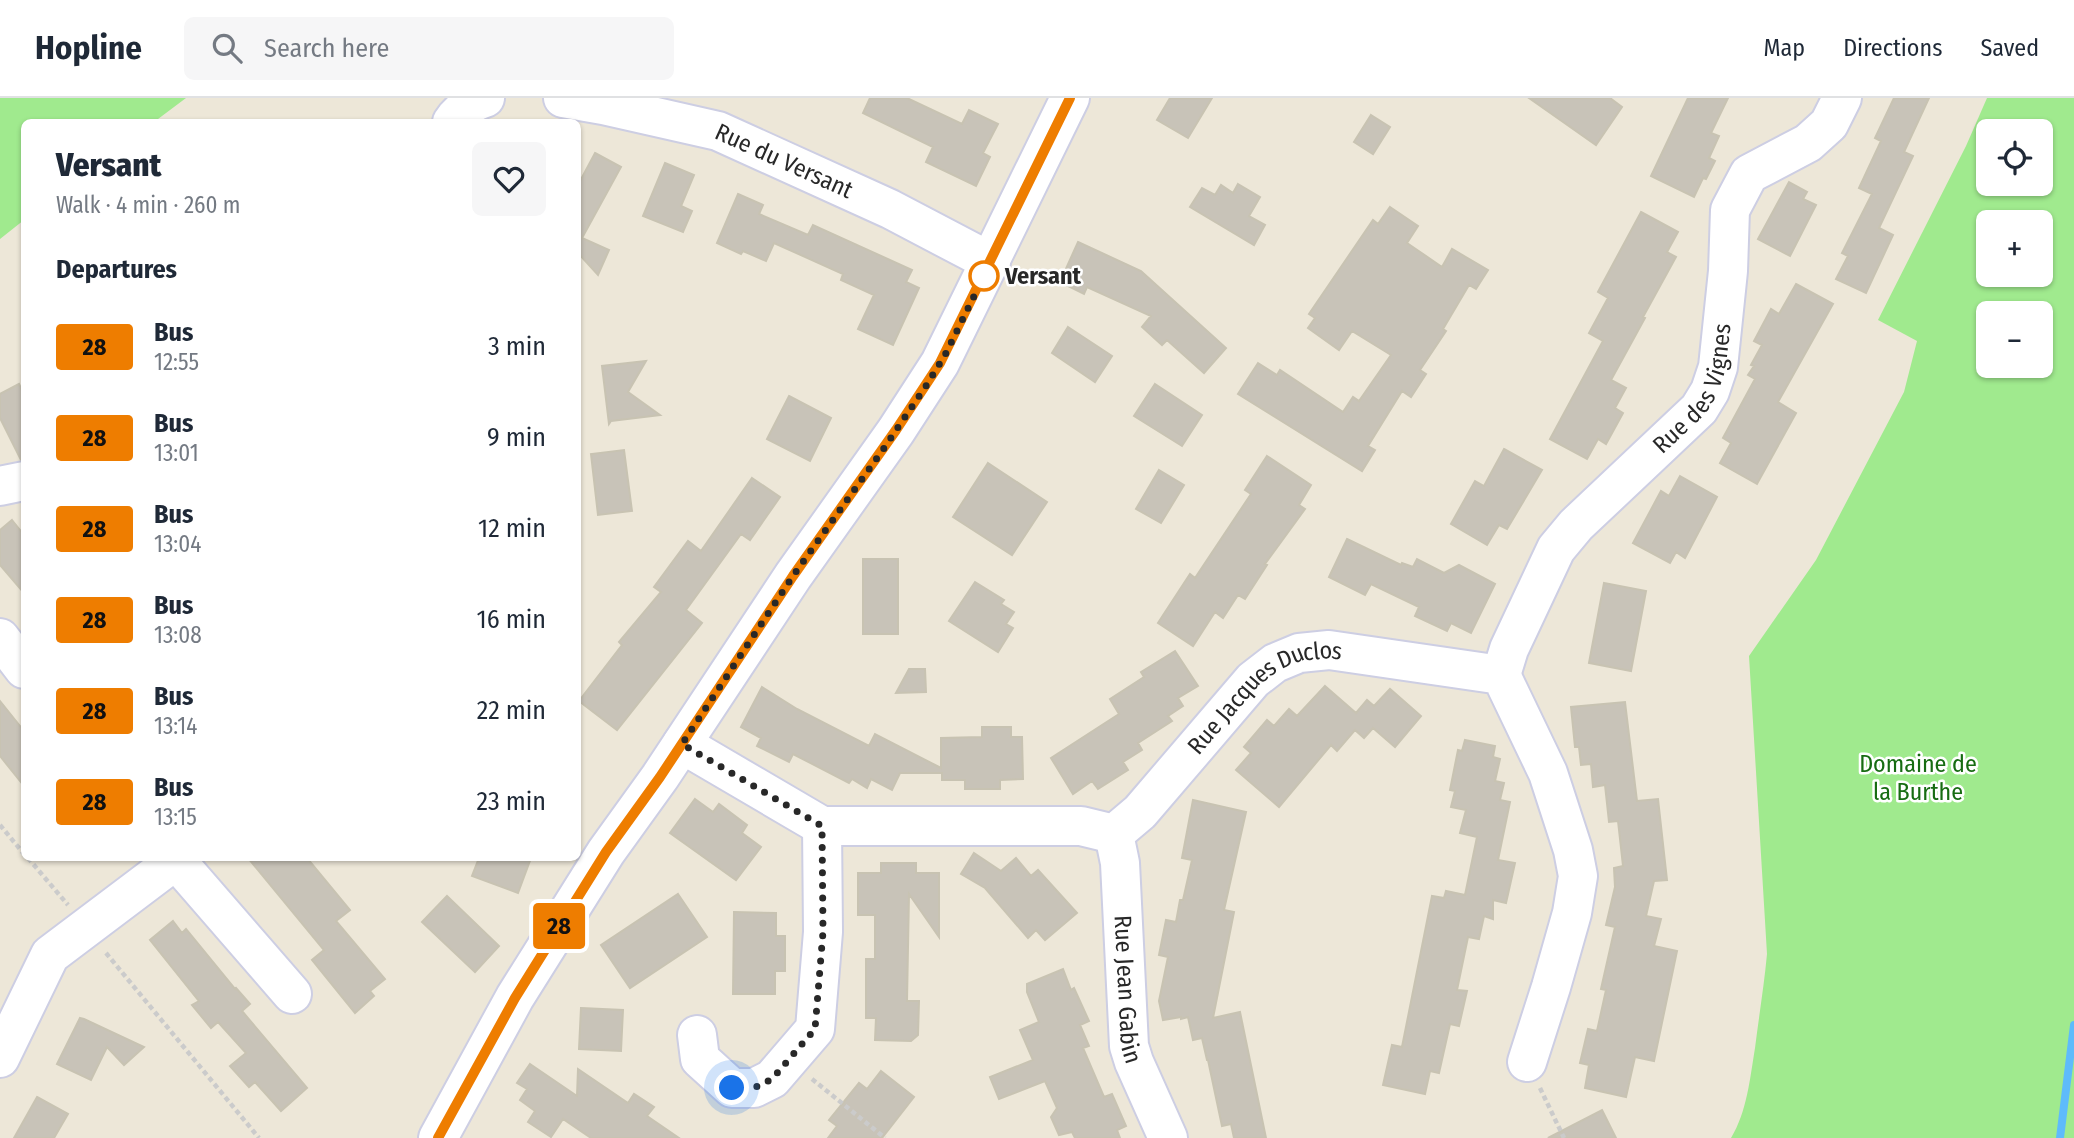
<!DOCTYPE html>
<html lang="en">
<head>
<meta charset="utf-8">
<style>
	:root { --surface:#fff; --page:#f6f6f7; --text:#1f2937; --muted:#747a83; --line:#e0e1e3 }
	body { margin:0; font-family:"Fira Sans Condensed",sans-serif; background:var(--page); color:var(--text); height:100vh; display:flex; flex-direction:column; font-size:26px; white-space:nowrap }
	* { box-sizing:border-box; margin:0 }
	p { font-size:23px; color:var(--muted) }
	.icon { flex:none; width:38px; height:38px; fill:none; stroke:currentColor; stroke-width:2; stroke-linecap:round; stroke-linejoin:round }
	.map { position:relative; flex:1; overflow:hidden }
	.drawer { position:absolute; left:21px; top:21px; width:560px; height:742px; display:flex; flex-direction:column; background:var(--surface); border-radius:10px; box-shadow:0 2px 5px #0004 }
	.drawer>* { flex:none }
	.badge { padding:0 14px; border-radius:5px; font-size:24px; line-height:46px }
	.fabs { position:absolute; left:1976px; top:21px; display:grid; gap:14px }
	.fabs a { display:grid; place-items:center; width:77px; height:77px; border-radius:10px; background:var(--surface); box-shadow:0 2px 5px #0004; font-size:35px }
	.you { position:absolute; width:35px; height:35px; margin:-18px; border:5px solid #fff; border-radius:50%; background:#1a73e8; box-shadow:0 0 0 10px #1a73e833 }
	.map>.badge { position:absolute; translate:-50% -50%; box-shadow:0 0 0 4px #fff }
	h2 { padding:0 35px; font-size:26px; line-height:63px }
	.round { display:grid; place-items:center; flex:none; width:74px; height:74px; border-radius:10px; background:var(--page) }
	.overview { display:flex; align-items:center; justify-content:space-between; height:119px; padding:0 35px }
	h1 { font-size:33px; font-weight:800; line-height:52px }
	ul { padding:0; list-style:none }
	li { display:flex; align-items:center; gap:21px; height:91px; padding:0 35px }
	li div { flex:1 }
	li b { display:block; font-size:26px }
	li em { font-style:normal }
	li .badge { min-width:77px; font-weight:700; text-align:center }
	header { display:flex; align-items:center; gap:42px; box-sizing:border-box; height:98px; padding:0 35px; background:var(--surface); border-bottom:2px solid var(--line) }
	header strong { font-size:33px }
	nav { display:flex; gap:38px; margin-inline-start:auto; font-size:24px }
	.search { width:490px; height:63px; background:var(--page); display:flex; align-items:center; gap:18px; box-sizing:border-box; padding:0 24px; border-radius:10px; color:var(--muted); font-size:26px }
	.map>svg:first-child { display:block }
	.green { fill:#a0ea8e; fill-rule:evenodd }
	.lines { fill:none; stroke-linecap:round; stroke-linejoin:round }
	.stream { stroke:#5ebbfb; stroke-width:8 }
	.building { fill:#c8c3b8; stroke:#c8c3b2; stroke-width:2 }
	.minor-casing { stroke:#cdcee3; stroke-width:42 }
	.path { stroke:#cbcbcb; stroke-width:4.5; stroke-dasharray:5 3.5; stroke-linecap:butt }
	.minor { stroke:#fff; stroke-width:38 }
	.line-casing { stroke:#fff; stroke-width:16 }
	.line { stroke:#ee7d00; stroke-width:10 }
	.walk { stroke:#282828; stroke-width:7; stroke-dasharray:0 12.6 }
	.stop-dot { fill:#fff; stroke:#ee7d00; stroke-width:3.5 }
	.labels { text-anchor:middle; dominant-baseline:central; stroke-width:5; stroke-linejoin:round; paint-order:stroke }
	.street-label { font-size:24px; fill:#282828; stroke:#fff }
	.stop-label { font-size:24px; font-weight:bold; fill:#282828; stroke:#fff; text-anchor:start }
	.park-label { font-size:24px; fill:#176c12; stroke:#fff }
</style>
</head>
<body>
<header>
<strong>Hopline</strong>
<div class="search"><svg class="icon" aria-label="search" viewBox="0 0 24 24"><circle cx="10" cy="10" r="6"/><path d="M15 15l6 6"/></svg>Search here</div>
<nav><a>Map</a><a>Directions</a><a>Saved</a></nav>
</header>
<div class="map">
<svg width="2074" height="1040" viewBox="0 0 2074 1040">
	<rect width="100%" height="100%" fill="#ede7d8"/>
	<!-- green -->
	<path class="green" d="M0 0H186L154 24H24V122L0 141Z
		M1987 0H2074V1040H1731C1747 1014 1750 980 1755 950 1759 918 1764 888 1767 856L1749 558 1816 462 1904 294 1917 243 1878 222 1966 48ZM1988 33H2040V86H1988ZM2040 124V177H1988V124ZM1988 215H2040V268H1988Z"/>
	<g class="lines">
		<!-- stream -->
		<path class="stream" d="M2060 1040 2074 927"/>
	</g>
	<!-- building -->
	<path class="building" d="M870 0H907L962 26 969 12 998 26 983 55 990 59 976 88 926 64 933 49 863 15Z
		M1170 0H1212L1188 40 1157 22Z
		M1529 0H1610L1622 9 1596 47Z
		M1688 0H1728L1711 35 1719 38 1709 60 1715 63 1706 81 1703 80 1694 99 1651 78Z
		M1894 0H1929L1904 54 1913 58 1879 130 1893 137 1866 195 1836 181 1848 158 1842 155 1872 96 1859 90 1881 43 1875 40Z
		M1371 17 1390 29 1373 56 1354 44Z
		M595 55 621 69 582 140 609 152 598 177 578 155V87Z
		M665 65 694 77 681 108 692 113 683 134 643 118Z
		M1789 84 1807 94 1803 101 1816 107 1790 158 1758 141Z
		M1238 86 1260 99 1249 118 1265 127 1254 147 1190 109 1202 90 1215 97 1221 87 1233 95Z
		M738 96 763 107 759 116 808 137 813 127 912 172 906 184 919 190 893 247 858 231 874 197 841 182 843 176 774 145 766 163 743 153 741 156 717 145Z
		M1390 109 1418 128 1407 145 1442 169 1452 151 1488 172 1476 191 1469 187 1443 231 1446 233 1420 272 1426 276 1411 299 1402 293 1368 348 1375 352 1362 373 1238 296 1258 265 1277 277 1280 272 1343 314 1353 299 1359 303 1391 257 1352 233 1339 252 1308 230 1315 220 1309 216 1373 122 1378 126Z
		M1641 114 1678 134 1667 154 1676 159 1643 219 1645 220 1611 282 1626 290 1615 310 1623 315 1606 346 1598 341 1587 361 1550 341 1603 243 1589 235 1608 200 1598 194Z
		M1078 144 1141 173 1226 250 1204 275 1167 242 1162 247 1142 229 1151 218 1087 189 1084 196 1060 184Z
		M1796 186 1833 206 1778 304 1796 315 1757 386 1720 365 1731 345 1723 340 1755 281 1748 277 1754 268 1751 267 1762 247 1754 243 1771 211 1779 216Z
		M1068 229 1112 258 1095 284 1052 255Z
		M646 263 628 294 660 317 611 323 609 326 602 268Z
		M19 286 24 297V362H21L0 320V296Z
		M1155 286 1202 317 1182 348 1134 318Z
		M789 298 831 320 810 363 767 341Z
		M1504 351 1542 372 1507 431 1499 427 1487 447 1451 426 1475 383 1484 388Z
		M624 352 632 413 598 417 591 356Z
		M1267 358 1311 387 1299 407 1305 411 1265 466 1267 467 1245 501 1238 497 1223 520 1215 514 1193 548 1158 525 1190 476 1195 480 1251 396 1245 392Z
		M988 365 1047 404 1012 457 953 419Z
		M1159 372 1184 387 1161 425 1136 411Z
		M1680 378 1717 399 1685 460 1676 454 1670 465 1633 445 1661 393 1669 398Z
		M752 380 780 399 750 442 741 436 686 512 702 525 617 632 579 603 622 547 619 544 661 494 654 489 688 443 701 453Z
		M12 422 24 437V495L0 467V432Z
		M1347 441 1401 467 1402 465 1413 469 1417 461 1444 475 1459 467 1495 486 1471 535 1451 525 1447 533 1415 518 1419 509 1371 486 1365 497 1329 479Z
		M863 461H898V536H863Z
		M975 484 1004 502 1001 506 1014 514 1006 526 1013 530 998 554 949 523Z
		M1604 485 1646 493 1631 573 1589 565Z
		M1175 553 1198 588 1178 600 1183 608 1168 618 1172 623 1138 645 1142 652 1123 664 1128 672 1098 691 1092 683 1073 696 1051 660 1119 616 1110 601 1144 579 1141 574Z
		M909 571H925L926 594 896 595Z
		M1325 588 1356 615 1367 602 1374 608 1390 591 1421 618 1395 649 1373 630 1364 640 1355 632 1337 653 1331 647 1279 709 1236 672 1251 655 1244 649 1267 622 1274 628 1289 611 1297 618Z
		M762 589 797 611 869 648 875 636 941 670V640L982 639V629H1011V639H1022L1023 681 1000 682V691H965V682H942V675H900L892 692 871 681 867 690 852 681 849 685 793 656 789 664 757 648 761 640 741 629Z
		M0 603 24 633V688L0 658Z
		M1625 604 1637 703 1658 701 1667 782 1654 783 1646 818 1661 821 1654 848 1677 853 1654 963 1635 959 1626 999 1585 990 1589 967 1580 965 1588 931 1597 933 1606 892 1601 891 1615 829 1606 827 1615 789 1614 770 1623 768 1618 723 1609 724 1605 687 1593 689 1591 666 1581 667 1579 649H1575L1571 609Z
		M1465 642 1495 648 1493 659 1500 661 1495 683 1504 685 1500 702 1510 704 1498 762 1515 765 1506 805 1493 802V821L1484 818 1479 841 1468 839 1457 892 1467 893 1459 928 1450 926 1439 975 1430 973 1425 996 1383 987 1392 947 1402 949 1432 798 1444 800 1446 793 1465 797 1477 739 1460 735 1466 712 1451 709 1455 693 1450 692 1458 652 1462 653Z
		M695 701 713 714 719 706 747 727 742 735 761 749 736 782 670 735Z
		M1193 702 1246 714 1224 812 1234 814 1213 920 1240 914 1266 1040H1234L1231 1026 1222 1028 1208 962H1207L1202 940 1193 942 1188 919 1181 921V919L1163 922 1159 903 1168 859 1159 857 1166 822 1176 824 1180 802H1183L1192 762 1182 760Z
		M974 755 1001 773 1016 760 1031 778 1038 772 1077 815 1045 842 1036 832 1028 840 985 790 961 776Z
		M248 760H307L350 812 336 823 385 881 370 893 374 898 355 915 312 862 324 852Z
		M479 760H531L518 795 472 778Z
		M881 765H916V775H939V839L909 796 907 903H919L918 937 911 943 875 942 876 920H866V861H875V817H858V775H881Z
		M678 796 707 839 630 890 601 847Z
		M447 798 499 848 475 874 422 824Z
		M734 814 776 815V838H785V873H775V896H733Z
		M173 823 182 835 186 831 235 891 236 890 250 906 242 913 307 990 281 1013 255 984 249 989 230 968 246 955 218 924 211 930 192 907 199 903 150 842Z
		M1063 871 1071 892 1074 890 1089 923 1080 927 1089 948 1083 950 1104 999 1112 996 1126 1028 1117 1032 1120 1040H1075L1072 1034 1059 1037 1051 1019 1057 1010 1045 983 999 1001 990 979 1033 962 1020 932 1039 924 1027 894V886Z
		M581 910 623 912 621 953 579 951Z
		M80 920 84 921 144 949 124 967 107 949 91 982 57 966Z
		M530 966 577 998 578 971 628 1005 634 996 654 1009 647 1018 679 1040H591L563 1021 551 1039 528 1024 535 1013 520 1002 527 991 517 985Z
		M881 973 914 999 882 1040H828L837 1028 829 1022 859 985 867 991Z
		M37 999 68 1016 54 1040H14Z
		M1602 1012 1616 1040H1548Z"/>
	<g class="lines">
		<!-- minor casing -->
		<g class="minor-casing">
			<g id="minor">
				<path id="s1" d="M563 0 603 7 718 33 890 111 991 164"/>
				<path d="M452 24C458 14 474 3 485 0"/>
				<path d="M0 388 24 383"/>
				<path d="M0 540 24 571"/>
				<path id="s2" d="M1501 577 1509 551 1556 451 1576 427 1699 311 1710 293 1718 269 1728 173 1730 112 1749 76 1808 45 1829 26 1842 0"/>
				<path id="s3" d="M682 646 822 728H1081L1114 736 1140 714 1253 582 1275 565 1299 555 1329 552 1501 577 1548 675 1573 752 1578 778 1572 815 1551 889 1527 964"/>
				<path id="s4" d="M1114 736 1120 765 1129 948 1134 964 1168 1040"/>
				<path d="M174 760 292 896"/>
				<path d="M697 937 700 961 732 990H754L772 981 815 931 823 834 822 728"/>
				<path d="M0 960 50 857 176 762"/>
				<path d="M438 1040 515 899 606 754 660 679 793 478 896 333 940 265 1070 0"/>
			</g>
		</g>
		<!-- path -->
		<path class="path" d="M0 727 24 756
			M28 760 68 807
			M106 855 259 1040
			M812 981 885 1040
			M1540 990 1564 1040"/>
		<!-- minor -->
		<use href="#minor" class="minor"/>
	</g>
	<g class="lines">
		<!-- line casing -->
		<g class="line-casing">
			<path id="line" d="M438 1040 515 900 606 754 660 679 793 478 896 332 940 265 1070 0"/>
		</g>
		<!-- line -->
		<use href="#line" class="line"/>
		<!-- walk -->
		<path class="walk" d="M732 990H754L772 981 815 931 823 834 822 728 682 646 793 478 882 353 926 288 945 257 984 178"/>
	</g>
	<!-- markers -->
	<circle class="stop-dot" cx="984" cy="178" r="14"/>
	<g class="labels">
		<!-- street labels -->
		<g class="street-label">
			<text stroke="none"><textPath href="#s1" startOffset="231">Rue du Versant</textPath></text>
			<text stroke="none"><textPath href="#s2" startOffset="354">Rue des Vignes</textPath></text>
			<text stroke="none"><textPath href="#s3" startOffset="665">Rue Jacques Duclos</textPath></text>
			<text stroke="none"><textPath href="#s4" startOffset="156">Rue Jean Gabin</textPath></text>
		</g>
		<!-- stop labels -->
		<g class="stop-label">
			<text x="1005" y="178">Versant</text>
		</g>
		<!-- park labels -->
		<g class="park-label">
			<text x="1918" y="666">Domaine de<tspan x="1918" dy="28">la Burthe</tspan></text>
		</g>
	</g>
</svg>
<div class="fabs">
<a><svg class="icon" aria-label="locate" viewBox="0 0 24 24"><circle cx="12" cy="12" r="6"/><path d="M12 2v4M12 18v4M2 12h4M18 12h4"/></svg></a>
<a>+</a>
<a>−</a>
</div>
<div class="you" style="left:732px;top:990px"></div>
<b class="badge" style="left:559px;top:828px;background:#ee7d00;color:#111">28</b>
<section class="drawer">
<div class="overview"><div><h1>Versant</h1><p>Walk · 4 min · 260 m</p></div><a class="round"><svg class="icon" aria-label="heart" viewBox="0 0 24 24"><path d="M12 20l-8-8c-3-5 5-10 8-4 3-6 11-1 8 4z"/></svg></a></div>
<h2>Departures</h2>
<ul>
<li><span class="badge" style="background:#ee7d00;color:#111">28</span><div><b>Bus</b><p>12:55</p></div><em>3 min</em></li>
<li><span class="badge" style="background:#ee7d00;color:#111">28</span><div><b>Bus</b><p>13:01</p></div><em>9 min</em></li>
<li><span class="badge" style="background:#ee7d00;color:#111">28</span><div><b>Bus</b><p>13:04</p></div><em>12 min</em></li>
<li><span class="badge" style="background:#ee7d00;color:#111">28</span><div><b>Bus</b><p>13:08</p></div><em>16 min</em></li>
<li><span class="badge" style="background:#ee7d00;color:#111">28</span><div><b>Bus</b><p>13:14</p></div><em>22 min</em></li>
<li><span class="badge" style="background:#ee7d00;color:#111">28</span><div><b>Bus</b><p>13:15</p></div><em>23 min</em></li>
</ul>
</section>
</div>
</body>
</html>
